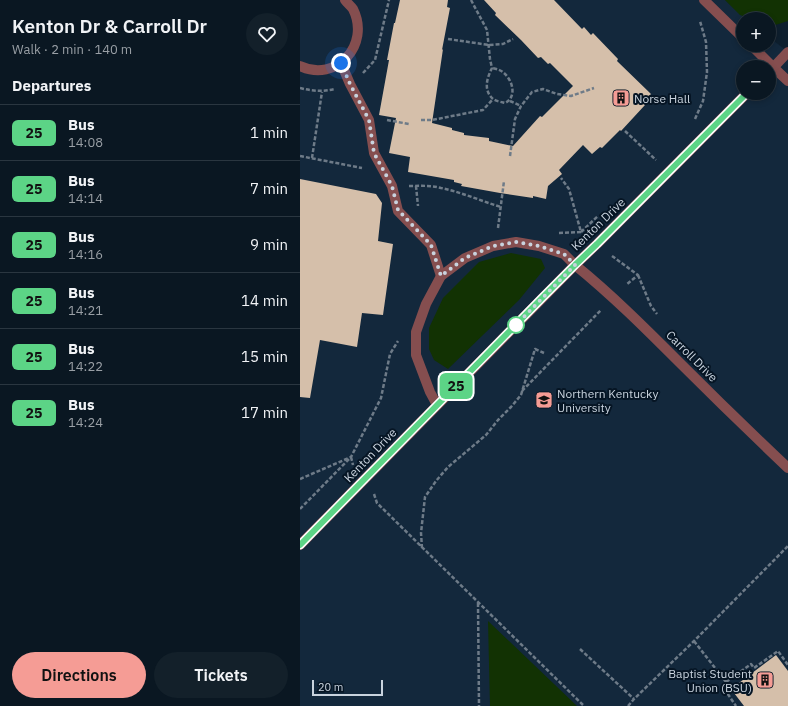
<!DOCTYPE html>
<html lang="en">
<head>
<meta charset="utf-8">
<style>
	:root { --surface:#0a1722; --page:#13202a; --text:#f1f3f6; --muted:#999fa5; --line:#2a3640; --accent:#f59c95 }
	body { margin:0; font-family:"IBM Plex Sans",sans-serif; background:var(--page); color:var(--text); height:100vh; display:flex; flex-direction:column; font-size:15px; white-space:nowrap }
	* { box-sizing:border-box; margin:0 }
	p { font-size:13px; color:var(--muted) }
	.icon { flex:none; width:22px; height:22px; fill:none; stroke:currentColor; stroke-width:2; stroke-linecap:round; stroke-linejoin:round }
	.map { position:relative; flex:1; overflow:hidden }
	.side { display:flex; flex-direction:column; background:var(--surface); width:300px }
	.side>* { flex:none }
	.badge { padding:0 8px; border-radius:6px; font-size:14px; line-height:26px }
	.tools { position:absolute; left:436px; top:12px; display:grid; gap:8px }
	.tools a { display:grid; place-items:center; width:40px; height:40px; border-radius:50%; background:var(--surface); box-shadow:0 2px 6px #0003,0 0 0 1px var(--line); font-size:20px }
	.scale { position:absolute; left:12px; bottom:10px; width:71px; box-sizing:border-box; padding-left:4px; border:2px solid #c9d3de; border-top:0; font-size:11px; line-height:14px; white-space:nowrap; color:#c9d3de; -webkit-text-stroke:3px #061524; paint-order:stroke }
	.you { position:absolute; width:20px; height:20px; margin:-10px; border:3px solid #fff; border-radius:50%; background:#1a73e8; box-shadow:0 0 0 6px #1a73e833 }
	.map>.badge { position:absolute; translate:-50% -50%; box-shadow:0 0 0 2px #fff }
	h2 { padding:0 12px; font-size:15px; line-height:36px }
	.round { display:grid; place-items:center; flex:none; width:42px; height:42px; border-radius:21px; background:var(--page) }
	.head { display:flex; align-items:center; justify-content:space-between; height:68px; padding:0 12px }
	h1 { font-size:19px; font-weight:600; line-height:30px }
	.primary-button { display:flex; gap:8px; margin-top:auto; padding:8px 12px }
	.primary-button a { flex:1; height:46px; border-radius:24px; background:var(--accent); color:#111; font-size:16px; font-weight:600; line-height:46px; text-align:center }
	.primary-button a+a { background:var(--page); color:var(--text) }
	ul { padding:0; list-style:none }
	li { display:flex; align-items:center; gap:12px; height:56px; padding:0 12px; border-top:1px solid var(--line) }
	li div { flex:1 }
	li b { display:block; font-size:15px }
	li em { font-style:normal }
	li .badge { min-width:44px; font-weight:700; text-align:center }
	main { display:flex; flex:1; min-height:0 }
	.map>svg:first-child { display:block }
	.built { fill:#13283c; fill-rule:evenodd }
	.green { fill:#123203 }
	.building { fill:#d5bfaa }
	.lines { fill:none; stroke-linecap:round; stroke-linejoin:round }
	.path { stroke:#6e7b88; stroke-width:2.5; stroke-dasharray:4 2; stroke-linecap:butt }
	.service { stroke:#854e4f; stroke-width:10 }
	.pedestrian { stroke:#854e4f; stroke-width:10 }
	.minor { stroke:#854e4f; stroke-width:10 }
	.line-casing { stroke:#fff; stroke-width:9 }
	.line { stroke:#5cd486; stroke-width:6 }
	.walk { stroke:#c9d3de; stroke-width:4; stroke-dasharray:0 7.2 }
	.stop-dot { fill:#fff; stroke:#5cd486; stroke-width:2 }
	.labels { text-anchor:middle; dominant-baseline:central; stroke-width:4; stroke-linejoin:round; paint-order:stroke }
	.poi-label { font-size:12px; fill:#c9d3de; stroke:#061524; text-anchor:start }
	.street-label { font-size:12px; fill:#c9d3de; stroke:#061524 }
</style>
</head>
<body>
<main>
<section class="side">
<div class="head"><div><h1>Kenton Dr &amp; Carroll Dr</h1><p>Walk · 2 min · 140 m</p></div><a class="round"><svg class="icon" aria-label="heart" viewBox="0 0 24 24"><path d="M12 20l-8-8c-3-5 5-10 8-4 3-6 11-1 8 4z"/></svg></a></div>
<h2>Departures</h2>
<ul>
<li><span class="badge" style="background:#5cd486;color:#111">25</span><div><b>Bus</b><p>14:08</p></div><em>1 min</em></li>
<li><span class="badge" style="background:#5cd486;color:#111">25</span><div><b>Bus</b><p>14:14</p></div><em>7 min</em></li>
<li><span class="badge" style="background:#5cd486;color:#111">25</span><div><b>Bus</b><p>14:16</p></div><em>9 min</em></li>
<li><span class="badge" style="background:#5cd486;color:#111">25</span><div><b>Bus</b><p>14:21</p></div><em>14 min</em></li>
<li><span class="badge" style="background:#5cd486;color:#111">25</span><div><b>Bus</b><p>14:22</p></div><em>15 min</em></li>
<li><span class="badge" style="background:#5cd486;color:#111">25</span><div><b>Bus</b><p>14:24</p></div><em>17 min</em></li>
</ul>
<div class="primary-button"><a>Directions</a><a>Tickets</a></div>
</section>
<div class="map">
<svg width="488" height="706" viewBox="0 0 488 706">
	<rect width="100%" height="100%" fill="#0e1f2e"/>
	<!-- built -->
	<path class="built" d="M0 0H425L446 19H443V45H469V37L488 52V706H0ZM443 67H469V93H443Z"/>
	<!-- green -->
	<path class="green" d="M425 0H488V21L472 26 469 25V19H452L440 15Z
		M211 253 241 259 245 268 219 300 148 369 134 360 129 349V328L143 298 179 262Z
		M188 621 277 706H190Z"/>
	<!-- building -->
	<path class="building" d="M100 0H148L147 7 150 8 142 50 143 49 132 123 152 128V130L164 133V135L189 138V141L213 146 240 116 242 117 273 86 250 63 248 64 241 57 238 58 221 40 195 15 196 13 184 0H254L282 29 284 27 291 35 293 33 318 59 317 61 351 94 343 102 345 105 321 131 320 130 302 148 300 147 292 154 283 145 259 170 262 174 248 186 246 199 233 196V198L200 193 161 186 162 184 154 182V180L108 172 110 157 89 153 96 118 79 115 89 60H87L94 23H95Z
		M0 179 76 194 82 203 78 241 93 244 83 315 62 313 57 347 20 340 10 398 0 397Z
		M476 655 488 671V706H444L431 689Z"/>
	<g class="lines">
		<!-- path -->
		<path class="path" d="M171 0 187 30 190 59 192 68C187 78 183 90 193 99 196 101 201 102 205 103 217 97 213 81 204 73 201 70 197 69 192 68
			M148 39 189 45 203 44 213 39
			M63 73 75 60 89 0
			M0 88C12 91 23 92 35 89
			M210 101 221 106
			M395 119 403 101 407 72 406 42 400 21
			M87 120 109 124
			M121 120H132L183 110 193 99
			M325 131 356 160
			M0 156 62 168
			M210 156 215 119 221 106 232 92 243 89 257 94 271 96 294 88
			M12 158 22 92
			M109 186C120 186 130 185 141 188 161 192 181 201 201 207
			M116 186 118 206
			M198 228 204 181
			M281 232 298 216
			M259 233 281 232 269 189 261 178
			M312 256 338 275 326 285
			M338 275 351 306 357 314
			M222 391 301 310
			M51 457 53 465
			M0 479 51 457 81 398 90 354 98 341
			M74 494 77 503 284 706
			M0 509 49 459
			M122 548 121 533 125 497 136 481 148 467 186 435 198 420 211 407 221 395 235 349 244 353
			M178 603 179 706
			M394 641 426 682 423 687 436 706
			M280 649 334 699
			M426 682 451 664 454 668 478 651 488 665
			M328 706 334 699 394 641 488 546"/>
		<!-- service -->
		<path class="service" d="M473 67 488 81
			M137 405 130 392 116 355V332L126 304 141 276 165 258 193 246 216 242 239 246 264 254 275 265"/>
		<!-- pedestrian -->
		<path class="pedestrian" d="M41 63 50 84 69 120 74 153 92 186 98 211 131 245 141 276"/>
		<!-- minor -->
		<path class="minor" d="M404 0 443 38
			M451 45 473 67
			M0 66C36 83 71 45 53 9 51 6 47 3 45 0
			M470 71 488 52
			M275 265C312 295 346 329 379 362 415 398 451 433 488 468
			M0 545 275 265 297 244 447 93"/>
	</g>
	<g class="lines">
		<!-- line casing -->
		<g class="line-casing">
			<path id="line" d="M0 545 243 297 275 265 297 244 447 93"/>
		</g>
		<!-- line -->
		<use href="#line" class="line"/>
		<!-- walk -->
		<path class="walk" d="M41 63 50 84 69 120 74 153 92 186 98 210 131 245 141 276 165 258 193 246 216 242 239 246 264 254 275 265 211 330 216 325"/>
	</g>
	<!-- icons -->
	<defs>
		<g id="building-square" transform="scale(0.9)"><rect x="-9" y="-9" width="18" height="18" rx="4" fill="#f59c95" stroke="#061524"/><path d="M-4-6H4V6H1V3H-1V6H-4ZM-2.5-4.3h1.7v1.8h-1.7ZM.8-4.3h1.7v1.8H.8ZM-2.5-1h1.7V.8h-1.7ZM.8-1h1.7V.8H.8Z" fill="#111"/></g>
		<g id="university-square" transform="scale(0.9)"><rect x="-9" y="-9" width="18" height="18" rx="4" fill="#f59c95" stroke="#061524"/><path d="M0-5L7-2L0 1L-7-2ZM-4 1L0 2.5L4 1V4Q0 6-4 4Z" fill="#111"/></g>
	</defs>
	<g fill-rule="evenodd">
		<use href="#building-square" x="321" y="98"/>
		<use href="#university-square" x="244" y="400"/>
		<use href="#building-square" x="465" y="680"/>
	</g>
	<!-- markers -->
	<circle class="stop-dot" cx="216" cy="325" r="8"/>
	<g class="labels">
		<!-- poi labels -->
		<g class="poi-label">
			<text x="334" y="98">Norse Hall</text>
			<text x="257" y="393">Northern Kentucky<tspan x="257" dy="14">University</tspan></text>
			<text x="452" y="673" text-anchor="end">Baptist Student<tspan x="452" dy="14">Union (BSU)</tspan></text>
		</g>
		<!-- street labels -->
		<g class="street-label">
			<text transform="translate(298 224) rotate(-44)">Kenton Drive</text>
			<text transform="translate(392 356) rotate(45)">Carroll Drive</text>
			<text transform="translate(70 455) rotate(-46)">Kenton Drive</text>
		</g>
	</g>
</svg>
<div class="tools">
<a>+</a>
<a>−</a>
</div>
<div class="scale">20 m</div>
<div class="you" style="left:41px;top:63px"></div>
<b class="badge" style="left:156px;top:386px;background:#5cd486;color:#111">25</b>
</div>
</main>
</body>
</html>
